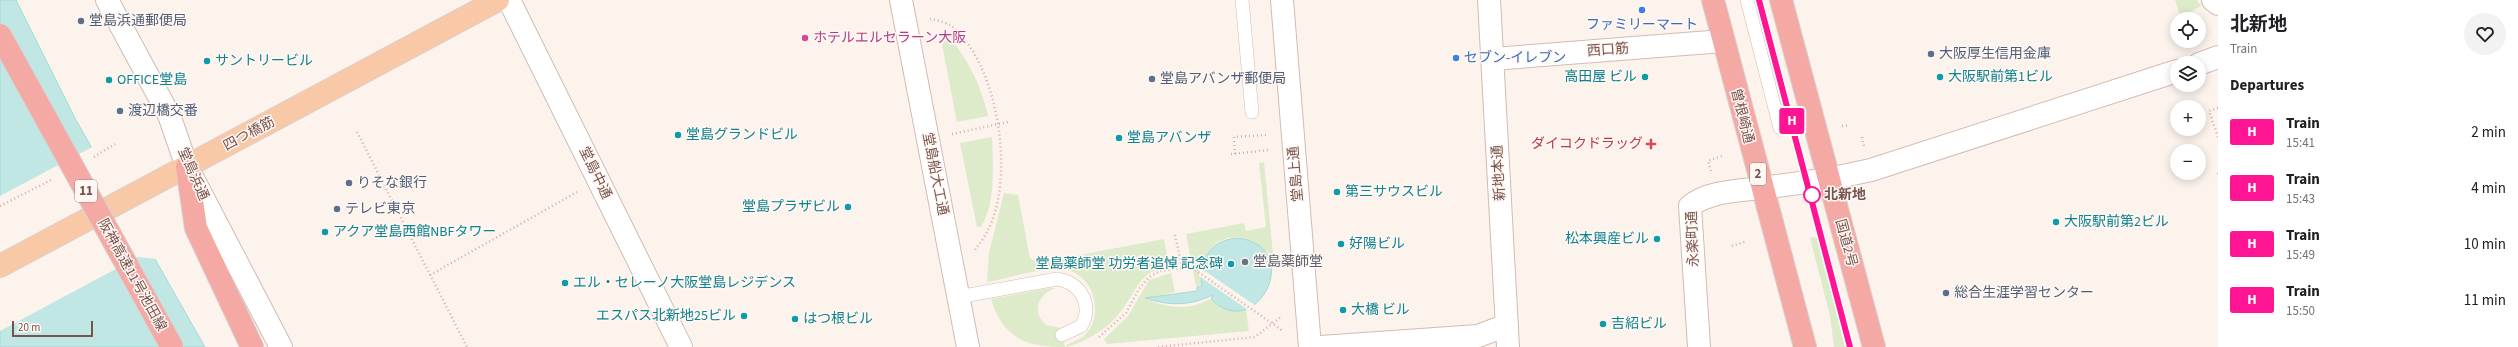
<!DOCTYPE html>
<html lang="en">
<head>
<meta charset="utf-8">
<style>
	:root { --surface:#fff; --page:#f2f2f2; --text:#202124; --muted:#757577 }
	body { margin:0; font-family:"Source Sans 3","Noto Sans JP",sans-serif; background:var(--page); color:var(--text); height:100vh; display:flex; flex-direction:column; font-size:15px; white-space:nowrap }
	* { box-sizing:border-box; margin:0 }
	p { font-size:13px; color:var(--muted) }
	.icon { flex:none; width:22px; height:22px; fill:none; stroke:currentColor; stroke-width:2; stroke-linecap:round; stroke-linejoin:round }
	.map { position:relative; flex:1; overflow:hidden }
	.side { display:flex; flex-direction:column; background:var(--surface); width:300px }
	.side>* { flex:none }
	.badge { padding:0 8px; border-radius:3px; font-size:14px; line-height:26px }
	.controls { position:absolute; left:2170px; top:12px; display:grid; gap:8px }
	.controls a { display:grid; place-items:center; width:36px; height:36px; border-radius:50%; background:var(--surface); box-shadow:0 2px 10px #0003; font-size:20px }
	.scale { position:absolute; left:12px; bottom:10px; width:81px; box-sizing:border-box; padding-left:4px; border:2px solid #78544e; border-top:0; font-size:11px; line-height:14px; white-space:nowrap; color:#78544e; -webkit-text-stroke:3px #fff7f3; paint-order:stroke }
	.map>.badge { position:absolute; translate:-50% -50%; box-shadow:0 0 0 2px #fff }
	h2 { padding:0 12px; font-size:15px; line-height:36px }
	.round { display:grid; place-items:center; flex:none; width:42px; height:42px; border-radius:21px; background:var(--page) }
	.head { display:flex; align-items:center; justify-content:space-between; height:68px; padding:0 12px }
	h1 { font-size:19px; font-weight:700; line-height:30px }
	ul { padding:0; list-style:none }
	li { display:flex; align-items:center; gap:12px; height:56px; padding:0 12px }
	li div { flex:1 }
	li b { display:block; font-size:15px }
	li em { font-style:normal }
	li .badge { min-width:44px; font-weight:700; text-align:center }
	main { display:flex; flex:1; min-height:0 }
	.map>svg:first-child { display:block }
	.green { fill:#deebca }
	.water { fill:#c0e7e4; stroke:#a6d8d6 }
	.pier { fill:#fcf3ec }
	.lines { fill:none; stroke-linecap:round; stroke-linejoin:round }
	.lane-casing { stroke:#d2bbb3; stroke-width:14 }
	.street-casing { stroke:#d2bbb3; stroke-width:24 }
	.secondary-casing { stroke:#d7bbb4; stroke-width:24 }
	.primary-casing { stroke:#d9cfcd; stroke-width:24 }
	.highway-casing { stroke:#d9cfcd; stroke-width:24 }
	.path { stroke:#d7afa6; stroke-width:2.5; stroke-dasharray:1 3; stroke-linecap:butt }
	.lane { stroke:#fff; stroke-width:13 }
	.street { stroke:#fff; stroke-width:22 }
	.secondary { stroke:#fff; stroke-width:22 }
	.primary { stroke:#f9c9a7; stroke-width:22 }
	.highway { stroke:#f5a9a5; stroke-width:22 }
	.highway-bridge-casing { stroke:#d9cfcd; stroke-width:24; stroke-linecap:butt }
	.highway-bridge { stroke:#f5a9a5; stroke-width:22 }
	.line-casing { stroke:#fff; stroke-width:9 }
	.line { stroke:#ff1493; stroke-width:6 }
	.shop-dot { fill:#3f7fe0; stroke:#fff7f3; stroke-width:1.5 }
	.service-dot { fill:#5c6f8a; stroke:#fff7f3; stroke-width:1.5 }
	.hotel-dot { fill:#d1479c; stroke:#fff7f3; stroke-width:1.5 }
	.culture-dot { fill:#0f9aa8; stroke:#fff7f3; stroke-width:1.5 }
	.health-dot { fill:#e0444e; stroke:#fff7f3; stroke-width:1.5 }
	.stop-dot { fill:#fff; stroke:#ff1493; stroke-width:2 }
	.worship-dot { fill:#6b7280; stroke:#fff7f3; stroke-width:1.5 }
	.labels { text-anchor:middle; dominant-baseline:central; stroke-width:3; stroke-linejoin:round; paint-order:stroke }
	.shield { fill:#fff7f3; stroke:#a08580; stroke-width:1 }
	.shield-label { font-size:13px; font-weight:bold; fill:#78544e }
	.service-label { font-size:14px; fill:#4e5e75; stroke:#fff7f3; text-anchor:start }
	.shop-label { font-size:14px; fill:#366cbe; stroke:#fff7f3 }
	.hotel-label { font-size:14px; fill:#b23c85; stroke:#fff7f3; text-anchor:start }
	.street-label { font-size:14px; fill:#78544e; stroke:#fff7f3 }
	.culture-label { font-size:14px; fill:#0d838f; stroke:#fff7f3; text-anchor:start }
	.health-label { font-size:14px; fill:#be3a42; stroke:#fff7f3; text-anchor:end }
	.stop-label { font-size:14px; font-weight:bold; fill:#78544e; stroke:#fff7f3; text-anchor:start }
	.worship-label { font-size:14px; fill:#5b616d; stroke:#fff7f3; text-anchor:start }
</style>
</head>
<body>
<main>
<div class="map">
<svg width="2218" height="347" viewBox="0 0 2218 347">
	<rect width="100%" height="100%" fill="#fcf3ec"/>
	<!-- green -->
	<path class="green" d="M2175 0H2197L2201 6 2181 17Z
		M951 39C970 63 981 86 988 116L957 122 942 45 946 40Z
		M992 137C993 165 996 202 981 227H977L960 143Z
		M1264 162 1273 254C1263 253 1257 242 1246 239 1218 230 1194 258 1202 285L1196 286 1186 234 1244 223 1246 231 1266 227 1259 163Z
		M1004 193 1018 195 1030 258 1038 263 1164 239 1169 266C1138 273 1139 287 1122 310 1108 329 1089 340 1067 347L1066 345C1075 341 1084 338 1089 330 1103 310 1092 275 1067 270 1045 266 1009 278 987 282L989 253Z
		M1817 237 1845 347H1834L1830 316 1810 238Z
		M1171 273 1175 292 1145 299C1167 307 1186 312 1210 299 1221 309 1231 312 1246 310L1249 331 1107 344 1104 339 1128 316 1149 280Z
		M1050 288H1056C1038 294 1031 311 1046 325L1061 328 1065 347C1025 347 1003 338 991 299Z"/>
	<!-- water -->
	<path class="water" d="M0 0H16L76 120 205 347H0Z
		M1237 238C1307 246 1256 345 1211 299L1213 295C1190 306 1169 306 1145 298L1197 291V287L1202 286C1197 260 1211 240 1237 238Z"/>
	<!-- pier -->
	<path class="pier" d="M94 146 157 259 138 257 0 331V196Z
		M1199 267 1256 306 1248 310 1199 276Z"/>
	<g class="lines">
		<!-- lane casing -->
		<g class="lane-casing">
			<path id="lane" d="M1242 0 1252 112
				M1747 0 1780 128
				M958 297 1057 279C1080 282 1094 305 1081 326L1062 335"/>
		</g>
		<!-- street casing -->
		<g class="street-casing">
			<path id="street" d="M107 0 169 115 187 167 281 347
				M509 0 681 347
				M901 0 968 347
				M1282 0 1310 347
				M1489 0 1508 347
				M2213 0 2218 4
				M1493 59 1723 41
				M1321 347 1478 336 1507 325
				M1699 347 1690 206C1710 191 1737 191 1762 188"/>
		</g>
		<!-- secondary casing -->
		<g class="secondary-casing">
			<path id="secondary" d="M2199 64 2218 57
				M1762 188 1829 179 1871 170 2177 71"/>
		</g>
		<!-- primary casing -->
		<g class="primary-casing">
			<path id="primary" d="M0 266 498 0"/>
		</g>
		<!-- highway casing -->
		<g class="highway-casing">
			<path id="highway" d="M1713 0 1805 347
				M1781 0 1874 347
				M187 167 196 228 252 347"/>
		</g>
		<!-- path -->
		<path class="path" d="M930 19C936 20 945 22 950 25 999 62 1016 180 987 232 984 238 979 244 975 250
			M2218 108 2209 111 2218 137
			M1842 126 1849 125
			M357 132 467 347
			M952 134 1008 122
			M1862 137 1864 146
			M1231 154 1269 150
			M1235 154 1234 137 1267 135
			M94 157 115 144
			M1711 171 1708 161 1722 156
			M2218 174V173
			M0 206 51 180
			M1175 235 1182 267
			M1732 246 1747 241
			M430 275 577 192
			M1099 337 1126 313 1139 289 1149 277 1160 271 1191 267 1283 331
			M1158 347 1255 337 1282 316"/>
		<!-- lane -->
		<use href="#lane" class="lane"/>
		<!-- street -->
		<use href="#street" class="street"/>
		<!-- secondary -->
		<use href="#secondary" class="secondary"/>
		<!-- primary -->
		<use href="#primary" class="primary"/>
		<!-- highway -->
		<use href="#highway" class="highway"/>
		<!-- highway-bridge casing -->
		<g class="highway-bridge-casing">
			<path id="highway-bridge" d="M0 35 172 347"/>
		</g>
		<!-- highway-bridge -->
		<use href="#highway-bridge" class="highway-bridge"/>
	</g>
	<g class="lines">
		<!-- line casing -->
		<g class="line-casing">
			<path id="line" d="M1759 0 1850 347"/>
		</g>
		<!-- line -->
		<use href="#line" class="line"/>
	</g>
	<!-- markers -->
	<g class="shop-dot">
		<circle cx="1642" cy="10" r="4"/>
		<circle cx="1456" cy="58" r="4"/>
	</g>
	<g class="service-dot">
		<circle cx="81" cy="21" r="4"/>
		<circle cx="1931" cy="54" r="4"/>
		<circle cx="1152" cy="79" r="4"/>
		<circle cx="120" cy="111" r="4"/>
		<circle cx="349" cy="183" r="4"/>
		<circle cx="337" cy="209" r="4"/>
		<circle cx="1946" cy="293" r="4"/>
	</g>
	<circle class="hotel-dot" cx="805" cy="38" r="4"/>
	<g class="culture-dot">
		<circle cx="207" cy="61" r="4"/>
		<circle cx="1645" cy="77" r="4"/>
		<circle cx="1940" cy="77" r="4"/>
		<circle cx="109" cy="80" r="4"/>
		<circle cx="678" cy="135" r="4"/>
		<circle cx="1119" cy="138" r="4"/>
		<circle cx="1337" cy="192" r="4"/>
		<circle cx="848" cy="207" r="4"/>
		<circle cx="2056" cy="222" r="4"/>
		<circle cx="325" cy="232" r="4"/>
		<circle cx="1657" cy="239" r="4"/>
		<circle cx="1341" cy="244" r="4"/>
		<circle cx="1231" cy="264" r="4"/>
		<circle cx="565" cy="283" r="4"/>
		<circle cx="1343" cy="310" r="4"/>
		<circle cx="744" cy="316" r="4"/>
		<circle cx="795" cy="319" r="4"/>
		<circle cx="1603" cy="324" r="4"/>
	</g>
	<path class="health-dot" d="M1649 138h4v4h4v4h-4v4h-4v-4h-4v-4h4z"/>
	<circle class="stop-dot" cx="1812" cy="195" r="8"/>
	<circle class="worship-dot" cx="1245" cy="262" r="4"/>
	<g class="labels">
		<!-- shield labels -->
		<g class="shield">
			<rect x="1750" y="163" width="16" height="22" rx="3"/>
			<rect x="75" y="180" width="22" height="22" rx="3"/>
		</g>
		<g class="shield-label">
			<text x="1758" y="174">2</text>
			<text x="86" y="191">11</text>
		</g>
		<!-- service labels -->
		<g class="service-label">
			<text x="89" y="21">堂島浜通郵便局</text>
			<text x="1939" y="54">大阪厚生信用金庫</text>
			<text x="1160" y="79">堂島アバンザ郵便局</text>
			<text x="128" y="111">渡辺橋交番</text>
			<text x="357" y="183">りそな銀行</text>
			<text x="345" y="209">テレビ東京</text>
			<text x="1954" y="293">総合生涯学習センター</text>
		</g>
		<!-- shop labels -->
		<g class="shop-label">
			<text x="1642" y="25">ファミリーマート</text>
			<text x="1464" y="58" text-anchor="start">セブン-イレブン</text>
		</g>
		<!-- hotel labels -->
		<g class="hotel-label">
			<text x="813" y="38">ホテルエルセラーン大阪</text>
		</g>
		<!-- street labels -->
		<g class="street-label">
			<text transform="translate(1608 50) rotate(-4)">西口筋</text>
			<text transform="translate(1742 116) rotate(76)">曽根崎通</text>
			<text transform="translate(249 134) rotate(-28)">四つ橋筋</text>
			<text transform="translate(595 173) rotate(64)">堂島中通</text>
			<text transform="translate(1499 173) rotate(-93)">新地本通</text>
			<text transform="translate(193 174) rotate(66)">堂島浜通</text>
			<text transform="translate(935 174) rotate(79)">堂島船大工通</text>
			<text transform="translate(1296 174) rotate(-95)">堂島上通</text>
			<text transform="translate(1693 239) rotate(-92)">永楽町通</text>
			<text transform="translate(1846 243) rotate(75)">国道2号</text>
			<text transform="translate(132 275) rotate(61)">阪神高速11号池田線</text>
		</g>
		<!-- culture labels -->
		<g class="culture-label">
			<text x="215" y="61">サントリービル</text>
			<text x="1637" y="77" text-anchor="end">高田屋 ビル</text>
			<text x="1948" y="77">大阪駅前第1ビル</text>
			<text x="117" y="80">OFFICE堂島</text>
			<text x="686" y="135">堂島グランドビル</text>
			<text x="1127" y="138">堂島アバンザ</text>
			<text x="1345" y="192">第三サウスビル</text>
			<text x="840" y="207" text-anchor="end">堂島プラザビル</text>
			<text x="2064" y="222">大阪駅前第2ビル</text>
			<text x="333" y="232">アクア堂島西館NBFタワー</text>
			<text x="1649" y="239" text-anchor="end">松本興産ビル</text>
			<text x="1349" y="244">好陽ビル</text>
			<text x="1223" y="264" text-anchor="end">堂島薬師堂 功労者追悼 記念碑</text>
			<text x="573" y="283">エル・セレーノ大阪堂島レジデンス</text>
			<text x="1351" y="310">大橋 ビル</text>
			<text x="736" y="316" text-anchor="end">エスパス北新地25ビル</text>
			<text x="803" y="319">はつ根ビル</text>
			<text x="1611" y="324">吉紹ビル</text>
		</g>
		<!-- health labels -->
		<g class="health-label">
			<text x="1643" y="144">ダイコクドラッグ</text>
		</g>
		<!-- stop labels -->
		<g class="stop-label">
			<text x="1824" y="195">北新地</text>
		</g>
		<!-- worship labels -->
		<g class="worship-label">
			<text x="1253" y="262">堂島薬師堂</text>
		</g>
	</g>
</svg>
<div class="controls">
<a><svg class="icon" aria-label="locate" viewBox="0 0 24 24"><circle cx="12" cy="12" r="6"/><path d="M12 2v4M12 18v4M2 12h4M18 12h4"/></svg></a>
<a><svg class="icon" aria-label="layers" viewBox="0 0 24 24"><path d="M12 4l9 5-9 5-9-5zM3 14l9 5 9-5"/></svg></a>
<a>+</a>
<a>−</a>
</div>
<div class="scale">20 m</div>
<b class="badge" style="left:1792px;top:121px;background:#ff1493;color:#fff">H</b>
</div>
<section class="side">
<div class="head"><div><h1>北新地</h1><p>Train</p></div><a class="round"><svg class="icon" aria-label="heart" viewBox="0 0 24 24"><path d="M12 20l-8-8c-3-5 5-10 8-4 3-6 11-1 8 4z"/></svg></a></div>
<h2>Departures</h2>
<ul>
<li><span class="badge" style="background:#ff1493;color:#fff">H</span><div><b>Train</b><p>15:41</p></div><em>2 min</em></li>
<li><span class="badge" style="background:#ff1493;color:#fff">H</span><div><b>Train</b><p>15:43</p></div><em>4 min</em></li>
<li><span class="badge" style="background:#ff1493;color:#fff">H</span><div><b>Train</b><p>15:49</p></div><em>10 min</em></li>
<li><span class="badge" style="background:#ff1493;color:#fff">H</span><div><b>Train</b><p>15:50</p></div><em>11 min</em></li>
</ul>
</section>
</main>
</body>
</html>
